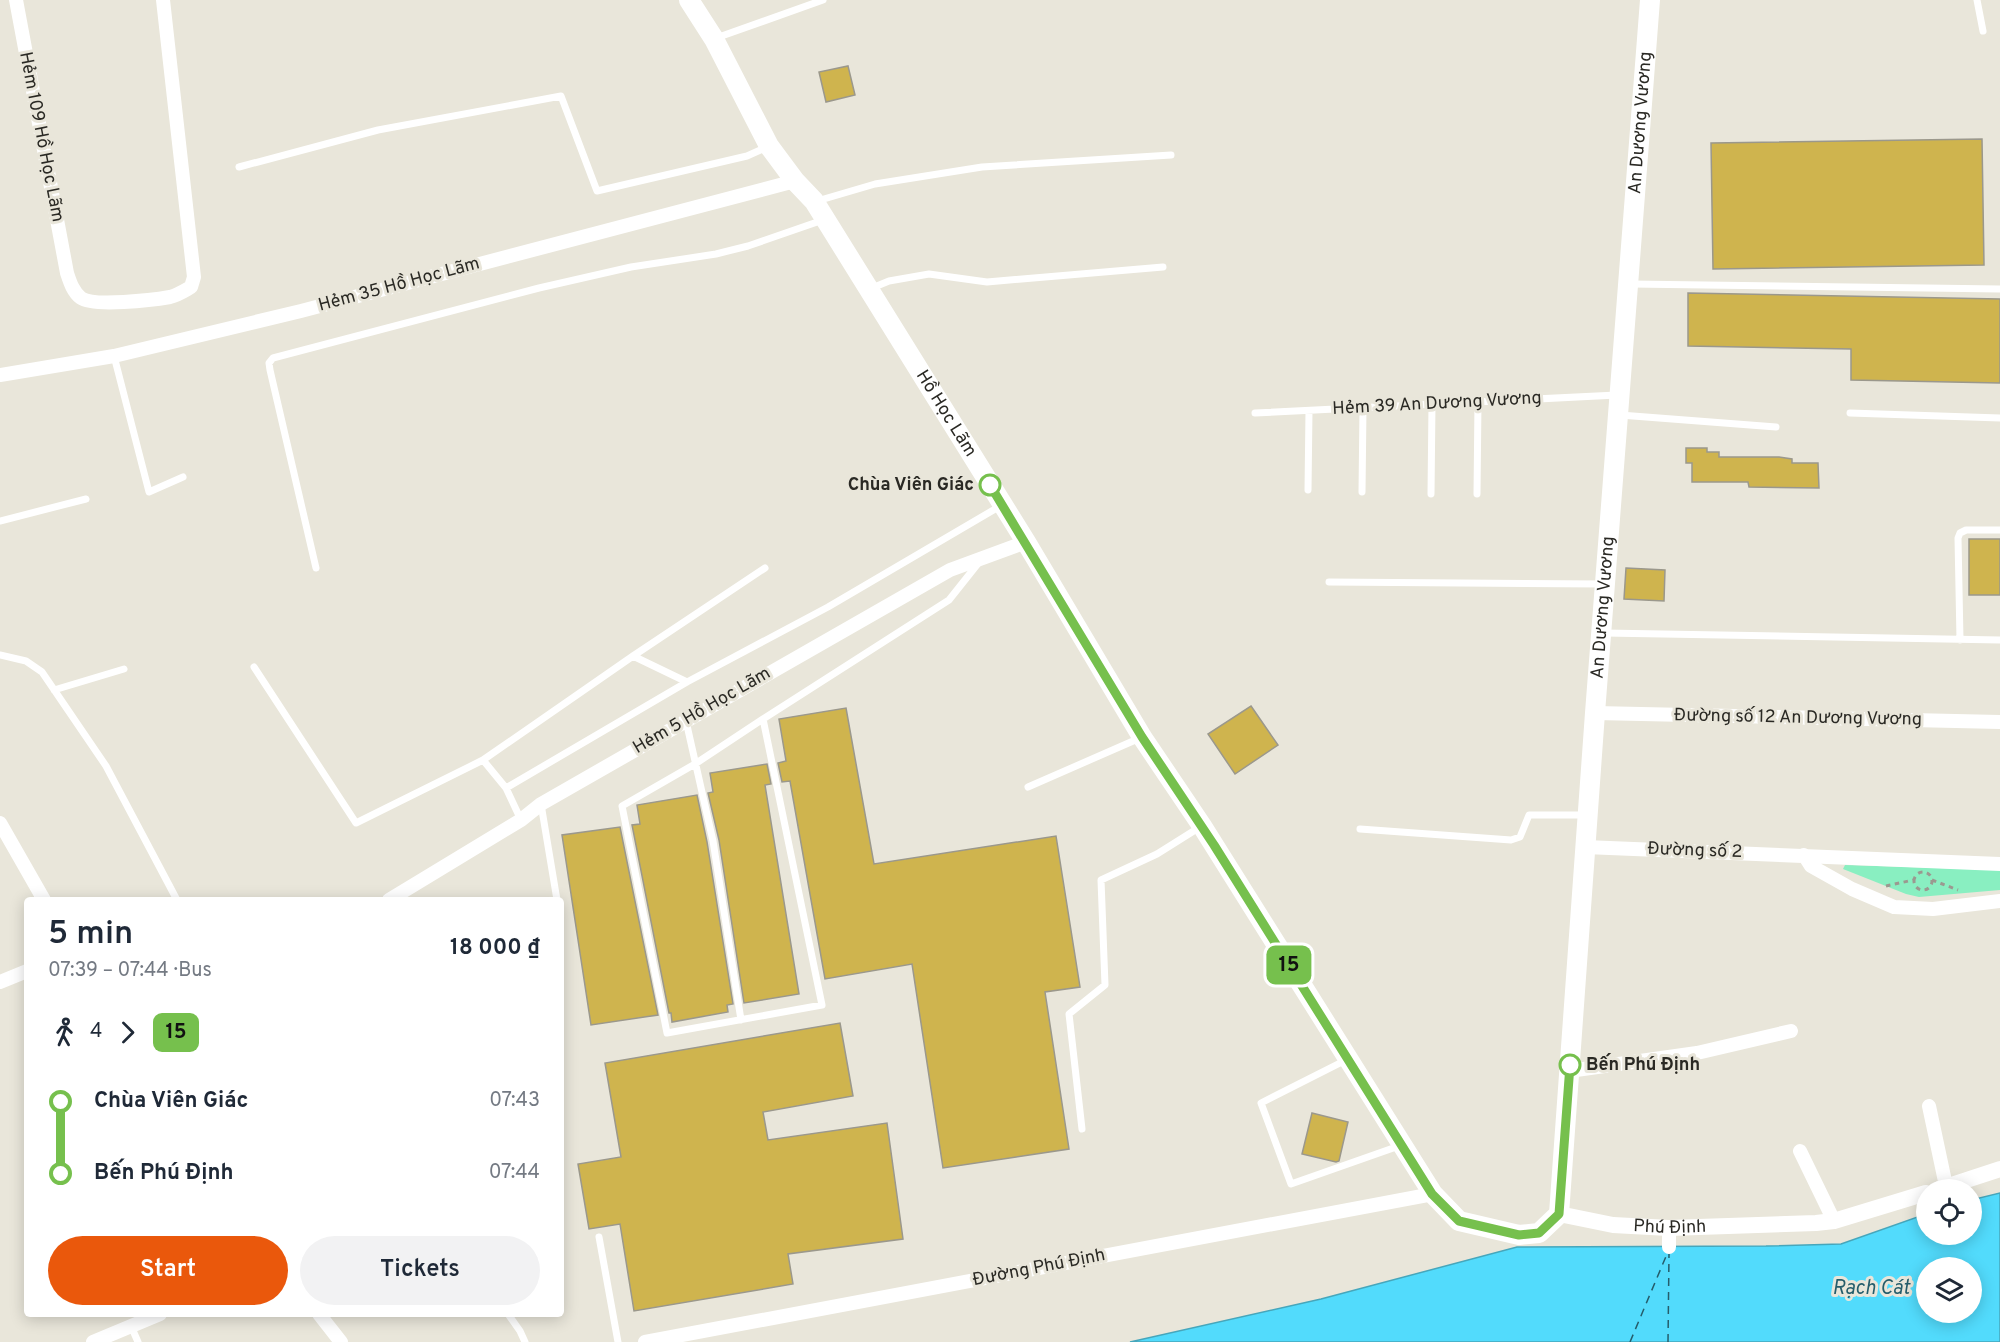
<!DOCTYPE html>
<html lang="en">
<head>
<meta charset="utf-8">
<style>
	:root { --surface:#fff; --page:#f2f2f3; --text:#1f2937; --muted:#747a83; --accent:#ea580c }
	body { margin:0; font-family:Overpass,sans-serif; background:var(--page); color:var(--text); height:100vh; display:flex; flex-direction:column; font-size:22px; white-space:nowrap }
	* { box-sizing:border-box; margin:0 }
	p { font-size:20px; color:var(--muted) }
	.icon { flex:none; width:33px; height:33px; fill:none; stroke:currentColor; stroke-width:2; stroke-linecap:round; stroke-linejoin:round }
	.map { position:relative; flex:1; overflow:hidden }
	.panel { position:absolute; left:24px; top:897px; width:540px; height:420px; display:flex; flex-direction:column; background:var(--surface); border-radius:6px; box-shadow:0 3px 15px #0003 }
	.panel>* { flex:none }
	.badge { padding:0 12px; border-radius:9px; font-size:21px; line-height:39px }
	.controls { position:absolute; left:1916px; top:1179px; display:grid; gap:12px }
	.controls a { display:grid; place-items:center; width:66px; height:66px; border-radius:50%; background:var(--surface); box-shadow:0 3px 15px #0003; font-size:30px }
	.map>.badge { position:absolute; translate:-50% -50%; box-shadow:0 0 0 3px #fff }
	.legs { display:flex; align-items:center; gap:9px; height:66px; padding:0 24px; font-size:20px }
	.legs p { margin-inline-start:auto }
	.headline { display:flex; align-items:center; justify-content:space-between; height:102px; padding:0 24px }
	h1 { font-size:33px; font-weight:600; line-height:45px }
	.primary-button { display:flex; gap:12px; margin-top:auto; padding:12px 24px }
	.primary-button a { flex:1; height:69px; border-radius:36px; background:var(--accent); color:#fff; font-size:24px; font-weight:600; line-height:69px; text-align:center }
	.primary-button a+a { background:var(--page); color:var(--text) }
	ul { padding:0 24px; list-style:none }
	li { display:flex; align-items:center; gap:21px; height:72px; font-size:22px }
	li i { display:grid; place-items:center; width:9px; height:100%; margin:0 8px; background:currentColor }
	li i::after { content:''; width:15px; height:15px; margin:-8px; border:4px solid; border-radius:50%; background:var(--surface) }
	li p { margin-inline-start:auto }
	li:first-child i { background:linear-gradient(#0000 50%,currentColor 0) }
	li:last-child i { background:linear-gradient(currentColor 50%,#0000 0) }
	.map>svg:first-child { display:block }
	.green { fill:#89efc1 }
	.water { fill:#52dbfc; stroke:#46a6bb; stroke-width:1.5; fill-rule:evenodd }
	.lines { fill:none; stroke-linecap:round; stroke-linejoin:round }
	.ferry { stroke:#255d6b; stroke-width:1.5; stroke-dasharray:8 6; stroke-linecap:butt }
	.building { fill:#cfb44e; stroke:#9b988c; stroke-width:1.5 }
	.path { stroke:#9b9990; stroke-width:3; stroke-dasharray:4.5 4.5; stroke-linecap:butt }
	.service { stroke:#fff; stroke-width:7 }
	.minor { stroke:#fff; stroke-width:14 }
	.tertiary { stroke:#fff; stroke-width:16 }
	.secondary { stroke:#fff; stroke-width:20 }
	.line-1-casing { stroke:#fff; stroke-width:14 }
	.line-1 { stroke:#76c04d; stroke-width:9 }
	.stop-1-dot { fill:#fff; stroke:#76c04d; stroke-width:3 }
	.labels { text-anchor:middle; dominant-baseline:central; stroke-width:6; stroke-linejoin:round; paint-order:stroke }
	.street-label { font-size:18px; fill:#2a2924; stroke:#e9e6da }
	.stop-label { font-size:18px; font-weight:bold; fill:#2a2924; stroke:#e9e6da; text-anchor:end }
	.water-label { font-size:20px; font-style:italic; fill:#255d6b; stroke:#e9e6da }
</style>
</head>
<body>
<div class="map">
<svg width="2000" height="1342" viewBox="0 0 2000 1342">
	<rect width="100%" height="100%" fill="#e9e6da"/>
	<!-- green -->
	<path class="green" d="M1845 865 2000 870V890L1919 897 1906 894 1843 869Z"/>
	<!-- water -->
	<path class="water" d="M2000 1193V1342H1130L1321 1299 1517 1247 1766 1246 1841 1244 1926 1214V1234H1971V1200ZM1926 1268H1971V1312H1926Z"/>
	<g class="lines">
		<!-- ferry -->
		<path class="ferry" d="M1630 1342 1667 1254
			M1668 1342 1669 1254"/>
	</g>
	<!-- building -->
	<path class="building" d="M848 66 855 95 826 102 819 72Z
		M1982 139 1984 265 1713 269 1711 143Z
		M1688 293 2000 299V383L1851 380V349L1688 346Z
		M1686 448H1707V452H1719V457H1779L1792 459V463H1818L1819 488 1749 487 1748 482H1692V463H1686Z
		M1969 539H2000V595H1969Z
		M1626 568 1665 570 1664 601 1624 599Z
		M1251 706 1278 745 1235 774 1208 734Z
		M846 708 874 864 1056 836 1080 987 1045 992 1069 1149 943 1168 912 964 825 979 790 781 782 782 778 763 786 761 779 719Z
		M767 764 771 784 765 785 799 994 744 1003 719 840 708 793 713 792 710 773Z
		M697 795 707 842 733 1004 727 1005 728 1012 672 1022 671 1013H669L632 825 640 824 637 805Z
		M620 827 658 1015 591 1025 562 835Z
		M840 1023 853 1096 763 1112 768 1140 887 1123 903 1239 788 1254 793 1284 634 1311 620 1224 589 1229 578 1164 621 1157 605 1063Z
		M1312 1113 1348 1122 1339 1161 1336 1162 1302 1154Z"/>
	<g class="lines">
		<!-- path -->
		<path class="path" d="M1914 881a9 9 0 1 1 18 0a9 9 0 1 1-18 0Z
			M1932 880 1958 890
			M1886 886 1913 880"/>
		<!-- service -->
		<path class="service" d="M1977 0 1983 31
			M716 38 823 0
			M239 167 378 130 561 96 597 191 747 156 767 147
			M817 201 875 184 982 167 1171 155
			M1631 284 2000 289
			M872 288 889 281 929 274 987 282 1163 267
			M114 356 149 492 183 477
			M1255 413 1617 395
			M1850 413 2000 418
			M1620 415 1776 427
			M1308 490 1309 411
			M1362 492 1363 408
			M1431 494 1432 404
			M1477 494 1478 402
			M0 521 86 499
			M316 568 270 370 269 363 273 358 539 288 631 267 716 254 748 246 823 220
			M1329 582 1602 584
			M1604 633 2000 640
			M1960 640 1958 538 1960 533 1966 530H2000
			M0 655 26 661 42 672 106 766 177 900
			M633 656 687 682
			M254 667 356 823 483 760 506 788 521 820
			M54 690 124 669
			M763 719 822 1005 667 1033 622 806 695 764Z
			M763 719 949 600 980 561
			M686 721 713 841 741 1020
			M483 760 633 656 765 568
			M1028 787 1140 738
			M506 788 687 682 828 607 1002 505
			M541 804 557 900
			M1360 829 1511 840 1520 837 1529 815H1585
			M1346 1060 1261 1103 1291 1184 1399 1146
			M1082 1129 1069 1014 1105 985 1101 880 1157 854 1200 827
			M599 1237 618 1342
			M508 1314 520 1331 525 1342
			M131 1326 138 1342"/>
		<!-- minor -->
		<path class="minor" d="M16 0 67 273C70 282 73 292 81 298 93 307 153 300 170 297 178 295 184 291 191 287L194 277 163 0
			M0 375 114 356 301 311 795 181
			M1595 713 2000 722
			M0 823 44 900
			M1585 847 2000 864
			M1804 855 1811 866 1852 889 1894 907 1933 909 2000 901
			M389 900 521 820 541 804 950 570 1026 542
			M0 982 27 971
			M1569 1071 1697 1053 1791 1031
			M1929 1106 1946 1186
			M1800 1151 1834 1221
			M1669 1228V1247
			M319 1314 341 1342
			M93 1342 160 1314
			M645 1342 1433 1194"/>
		<!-- tertiary -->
		<g class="tertiary">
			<path d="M1936 1190 2000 1169"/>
			<path id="s1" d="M1559 1214 1613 1225 1669 1228 1816 1223 1834 1221 1926 1193"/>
		</g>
		<!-- secondary -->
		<path class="secondary" id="s2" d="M689 0 714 39 769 146 795 181 814 201 1026 542 1142 737 1202 826 1433 1194 1459 1221 1519 1235 1539 1233 1559 1214 1595 713 1650 0"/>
	</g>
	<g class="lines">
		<!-- line-1 casing -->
		<g class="line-1-casing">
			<path id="line-1" d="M990 485 1142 737 1214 845 1432 1194 1459 1221 1519 1235 1539 1233 1559 1214 1570 1065"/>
		</g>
		<!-- line-1 -->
		<use href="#line-1" class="line-1"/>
	</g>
	<!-- markers -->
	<g class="stop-1-dot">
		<circle cx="990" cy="485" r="10"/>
		<circle cx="1570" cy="1065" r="10"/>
	</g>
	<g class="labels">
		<!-- street labels -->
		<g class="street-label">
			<text stroke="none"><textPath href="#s2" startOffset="2649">An Dương Vương</textPath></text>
			<text transform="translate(41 137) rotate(79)">Hẻm 109 Hồ Học Lãm</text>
			<text transform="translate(399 285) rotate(-15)">Hẻm 35 Hồ Học Lãm</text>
			<text transform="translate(1437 404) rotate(-3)">Hẻm 39 An Dương Vương</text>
			<text stroke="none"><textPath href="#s2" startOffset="488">Hồ Học Lãm</textPath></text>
			<text stroke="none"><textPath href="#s2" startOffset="2163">An Dương Vương</textPath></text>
			<text transform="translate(702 711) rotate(-30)">Hẻm 5 Hồ Học Lãm</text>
			<text transform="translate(1798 718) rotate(1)">Đường số 12 An Dương Vương</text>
			<text transform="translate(1695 851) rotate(2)">Đường số 2</text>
			<text stroke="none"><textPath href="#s1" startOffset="112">Phú Định</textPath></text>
			<text transform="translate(1039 1268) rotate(-11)">Đường Phú Định</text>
		</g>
		<!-- stop labels -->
		<g class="stop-label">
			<text x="974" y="485">Chùa Viên Giác</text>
			<text x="1586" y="1065" text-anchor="start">Bến Phú Định</text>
		</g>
		<!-- water labels -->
		<g class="water-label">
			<text x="1871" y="1289">Rạch Cát</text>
		</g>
	</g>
</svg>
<div class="controls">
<a><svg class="icon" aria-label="locate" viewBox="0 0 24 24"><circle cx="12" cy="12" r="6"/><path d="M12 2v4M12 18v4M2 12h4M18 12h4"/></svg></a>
<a><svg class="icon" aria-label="layers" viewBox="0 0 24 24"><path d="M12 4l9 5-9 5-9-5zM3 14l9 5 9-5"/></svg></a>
</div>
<b class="badge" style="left:1289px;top:965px;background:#76c04d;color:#111">15</b>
<section class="panel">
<div class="headline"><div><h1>5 min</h1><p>07:39 – 07:44 · Bus</p></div><b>18 000 ₫</b></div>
<div class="legs"><svg class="icon" aria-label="walk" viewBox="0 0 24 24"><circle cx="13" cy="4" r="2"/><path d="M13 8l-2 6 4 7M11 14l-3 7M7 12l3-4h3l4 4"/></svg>4<svg class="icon" aria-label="forward" viewBox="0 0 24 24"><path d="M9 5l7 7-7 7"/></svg><b class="badge" style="background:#76c04d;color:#111">15</b></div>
<ul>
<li><i style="color:#76c04d"></i><b>Chùa Viên Giác</b><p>07:43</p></li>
<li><i style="color:#76c04d"></i><b>Bến Phú Định</b><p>07:44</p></li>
</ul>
<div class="primary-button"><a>Start</a><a>Tickets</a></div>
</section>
</div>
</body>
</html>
